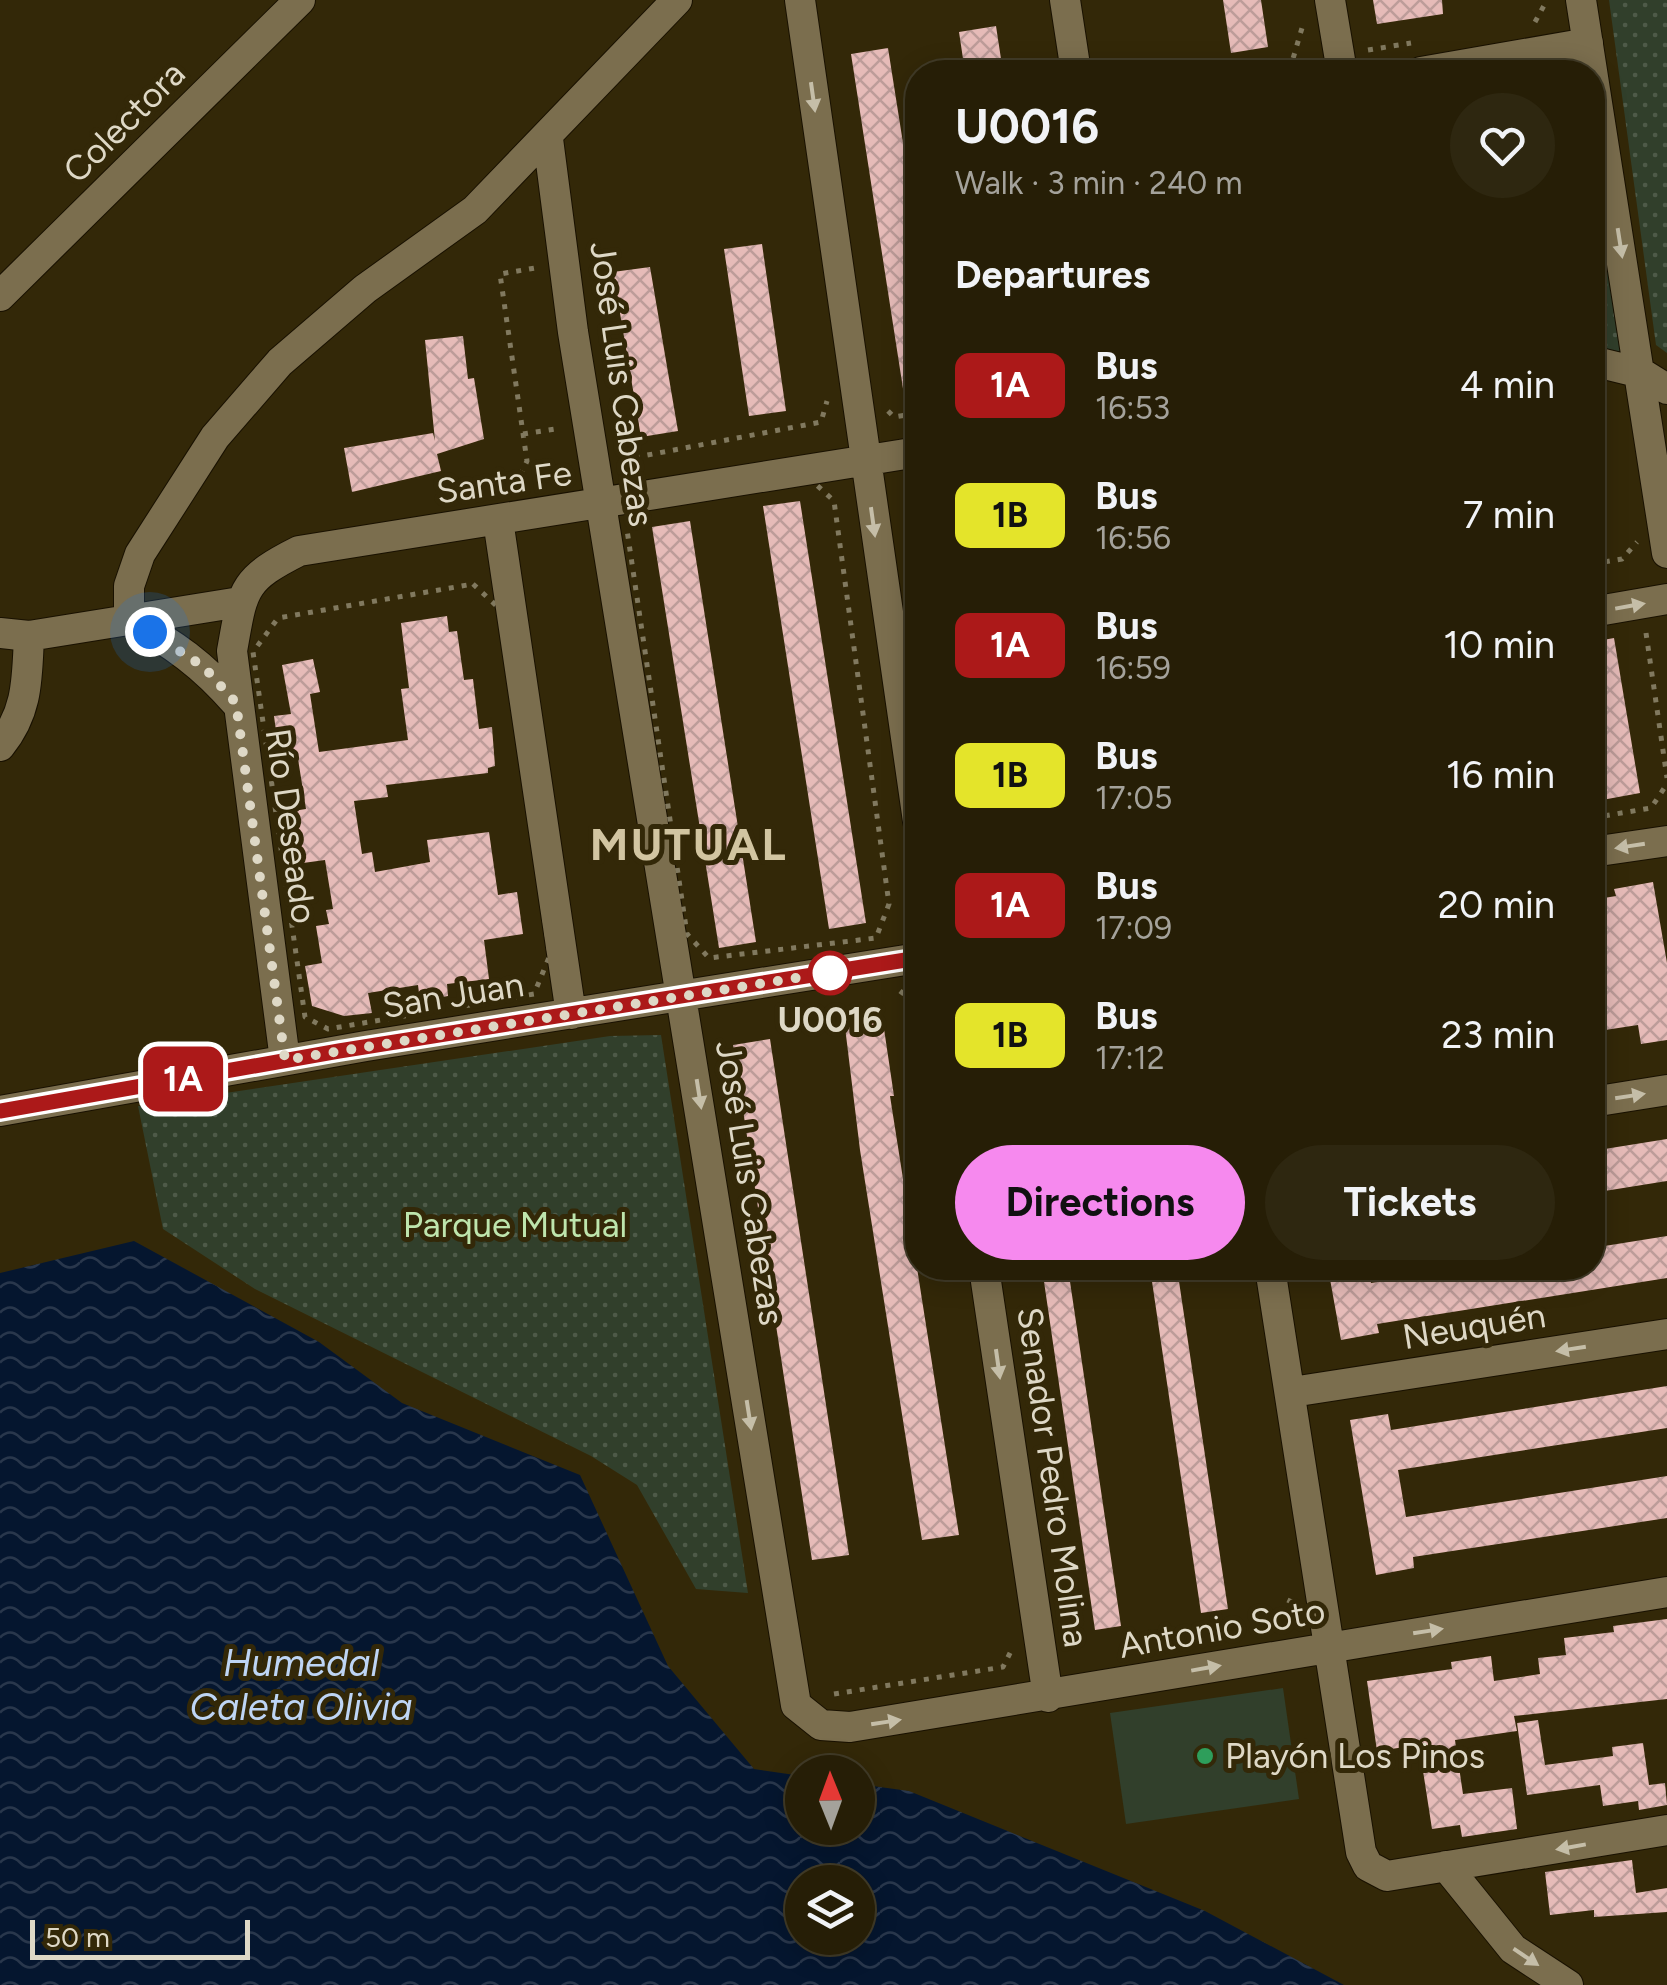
<!DOCTYPE html>
<html lang="en">
<head>
<meta charset="utf-8">
<style>
	:root { --surface:#261e06; --page:#2e2710; --text:#f1f3f6; --muted:#a4a29b; --line:#423c28; --accent:#f689ee }
	body { margin:0; font-family:Figtree,sans-serif; background:var(--page); color:var(--text); height:100vh; display:flex; flex-direction:column; font-size:38px; white-space:nowrap }
	* { box-sizing:border-box; margin:0 }
	p { font-size:32px; color:var(--muted) }
	.icon { flex:none; width:55px; height:55px; fill:none; stroke:currentColor; stroke-width:2; stroke-linecap:round; stroke-linejoin:round }
	.map { position:relative; flex:1; overflow:hidden }
	.side { position:absolute; left:905px; top:60px; width:700px; height:1220px; display:flex; flex-direction:column; background:var(--surface); border-radius:40px; box-shadow:0 5px 25px #0003,0 0 0 2px var(--line) }
	.side>* { flex:none }
	.badge { padding:0 20px; border-radius:15px; font-size:35px; line-height:65px }
	.needle { width:65px; rotate:359deg }
	.buttons { position:absolute; left:785px; top:1755px; display:grid; gap:20px }
	.buttons a { display:grid; place-items:center; width:90px; height:90px; border-radius:50%; background:var(--surface); box-shadow:0 5px 25px #0003,0 0 0 2px var(--line); font-size:50px }
	.scale { position:absolute; left:30px; bottom:25px; width:220px; box-sizing:border-box; padding-left:10px; border:5px solid #ded8c6; border-top:0; font-size:28px; line-height:35px; white-space:nowrap; color:#ded8c6; -webkit-text-stroke:8px #332808; paint-order:stroke }
	.you { position:absolute; width:50px; height:50px; margin:-25px; border:8px solid #fff; border-radius:50%; background:#1a73e8; box-shadow:0 0 0 15px #1a73e833 }
	.map>.badge { position:absolute; translate:-50% -50%; box-shadow:0 0 0 5px #fff }
	h2 { padding:0 50px; font-size:38px; line-height:90px }
	.round { display:grid; place-items:center; flex:none; width:105px; height:105px; border-radius:52px; background:var(--page) }
	.head { display:flex; align-items:center; justify-content:space-between; height:170px; padding:0 50px }
	h1 { font-size:48px; font-weight:700; line-height:75px }
	.action { display:flex; gap:20px; margin-top:auto; padding:20px 50px }
	.action a { flex:1; height:115px; border-radius:60px; background:var(--accent); color:#111; font-size:40px; font-weight:700; line-height:115px; text-align:center }
	.action a+a { background:var(--page); color:var(--text) }
	ul { padding:0; list-style:none }
	li { display:flex; align-items:center; gap:30px; height:130px; padding:0 50px }
	li div { flex:1 }
	li b { display:block; font-size:38px }
	li em { font-style:normal }
	li .badge { min-width:110px; font-weight:700; text-align:center }
	.map>svg:first-child { display:block }
	.green { fill:#313f2b }
	.park { fill:url(#park-dots) }
	.water { fill:url(#water-waves); fill-rule:evenodd }
	.building { fill:url(#building-cross-hatch) }
	.lines { fill:none; stroke-linecap:round; stroke-linejoin:round }
	.minor-casing { stroke:#191100; stroke-width:32 }
	.path { stroke:#81795f; stroke-width:5; stroke-dasharray:5 8; stroke-linecap:butt }
	.minor { stroke:#7b6e4e; stroke-width:30 }
	.oneway { fill:#c5bea8 }
	.line-casing { stroke:#fff; stroke-width:22 }
	.line { stroke:#ac1919; stroke-width:15 }
	.walk { stroke:#ded8c6; stroke-width:10; stroke-dasharray:0 18 }
	.stop-dot { fill:#fff; stroke:#ac1919; stroke-width:5 }
	.leisure-dot { fill:#2e9e5b; stroke:#332808; stroke-width:4 }
	.labels { text-anchor:middle; dominant-baseline:central; stroke-width:10; stroke-linejoin:round; paint-order:stroke }
	.street-label { font-size:35px; fill:#ded8c6; stroke:#332808 }
	.stop-label { font-size:35px; font-weight:bold; fill:#ded8c6; stroke:#332808 }
	.park-label { font-size:35px; fill:#bee5ad; stroke:#332808 }
	.poi-label { font-size:35px; fill:#ded8c6; stroke:#332808; text-anchor:start }
	.water-label { font-size:38px; font-style:italic; fill:#bed5f5; stroke:#332808 }
	.district-label { font-size:45px; font-weight:bold; letter-spacing:2.5px; fill:#d2c5a1; stroke:#332808 }
</style>
</head>
<body>
<div class="map">
<svg width="1667" height="1985" viewBox="0 0 1667 1985">
	<defs>
		<pattern id="park-dots" width="8" height="8" patternUnits="userSpaceOnUse" patternTransform="scale(2.5)"><rect width="8" height="8" fill="#313f2b"/><path d="M2 2h.1M6 6h.1" fill="none" stroke="#4e5a48" stroke-width="1.8" stroke-linecap="round"/></pattern>
		<pattern id="water-waves" width="16" height="10" patternUnits="userSpaceOnUse" patternTransform="scale(2.5)"><rect width="16" height="10" fill="#05162f"/><path d="M0 5q4-4 8 0t8 0" fill="none" stroke="#29374c"/></pattern>
		<pattern id="building-cross-hatch" width="8" height="8" patternUnits="userSpaceOnUse" patternTransform="scale(2.5)"><rect width="8" height="8" fill="#e6bbb8"/><path d="M0 0l8 8M0 8l8-8" fill="none" stroke="#bd9c99"/></pattern>
	</defs>
	<rect width="100%" height="100%" fill="#332808"/>
	<!-- green -->
	<path class="green" d="M1283 1688 1299 1799 1126 1824 1110 1713Z"/>
	<!-- park -->
	<path class="park" d="M1609 0H1667V353L1656 345Z
		M1588 43 1641 373 1593 361 1592 72H1421Z
		M661 1035 748 1593 696 1589 637 1485 591 1456 255 1289 163 1229 138 1106 610 1036Z"/>
	<!-- water -->
	<path class="water" d="M134 1241 319 1342 402 1403 580 1475 668 1666 754 1769 802 1776V1828H858V1784L909 1791 1205 1911 1344 1985H0V1273ZM802 1882H858V1938H802Z"/>
	<!-- building -->
	<path class="building" d="M1223 0H1261L1268 47 1231 53Z
		M1373 0H1442L1443 14 1377 24Z
		M996 26 1003 72H965L959 32Z
		M888 48 918 238V394L904 395 851 54Z
		M762 244 786 411 749 416 724 249Z
		M650 267 678 431 641 437 613 272Z
		M463 336 468 379 474 378 484 439 437 454 441 471 352 492 344 448 433 433 435 441 425 340Z
		M800 501 866 923 829 929 763 506Z
		M690 521 756 942 719 948 652 527Z
		M447 616 449 632 457 631 464 680 473 679 479 729 492 727 495 766 488 768V773L386 785 388 797 354 801 362 854 372 852 375 872 430 862 427 840 489 832 498 895 517 892 523 934 484 940 489 979 447 984 448 996 420 1001 418 985 368 993 372 1013 344 1016 312 1006 305 966 322 963 316 926 329 924 326 910 333 909 325 860 303 863 293 811 306 809 298 759 280 761 274 716 291 714 282 665 313 659 320 692 310 694 319 752 408 740 401 689 409 688 401 623Z
		M1614 638 1640 793 1602 800 1592 744V642Z
		M1653 882 1667 963V1040L1641 1044 1638 1025 1592 1032V900L1616 896 1614 889Z
		M883 1022 894 1096H890L959 1535 922 1540 860 1150 845 1027Z
		M770 1039 849 1555 812 1560 733 1045Z
		M1667 1139V1181L1592 1193V1151Z
		M1667 1236V1278L1377 1324 1379 1333 1341 1340 1328 1268H1368L1371 1283 1471 1268H1592V1248Z
		M1042 1268H1068L1121 1626 1095 1630Z
		M1150 1268H1177L1228 1609 1201 1613Z
		M1667 1386V1428L1398 1470 1406 1517 1667 1476V1518L1413 1557 1414 1568 1376 1575 1350 1420 1388 1414 1391 1430Z
		M1667 1619V1699L1514 1716 1517 1731 1455 1740 1463 1794 1512 1788 1517 1829 1462 1837 1460 1825 1432 1829 1419 1745 1377 1751 1367 1681 1452 1669 1451 1662 1491 1656 1494 1681 1540 1674 1538 1658 1566 1655 1564 1638 1614 1632 1613 1626Z
		M1538 1720 1545 1765 1613 1756 1612 1747 1643 1743 1649 1785 1665 1783 1667 1805 1639 1810 1638 1801 1603 1806 1600 1785 1527 1795 1517 1723Z
		M1632 1860 1636 1893 1667 1888V1912L1594 1917V1910L1550 1915 1545 1872Z"/>
	<g class="lines">
		<!-- minor casing -->
		<g class="minor-casing">
			<path id="minor" d="M800 0 918 821
				M1065 0 1076 72
				M1330 0 1342 72
				M1581 0 1667 553
				M1421 72 1588 43
				M548 139 573 332 796 1705 821 1725 850 1727 1667 1592
				M0 296 300 0
				M1592 361 1641 373 1667 389
				M498 520 571 1014
				M1592 612 1667 599
				M0 633 29 636 240 602
				M236 703C204 666 173 643 129 620V586L140 554 215 437 280 362 365 289 475 210 677 0
				M0 746C28 712 27 679 29 636
				M1592 852 1667 841
				M285 1060 232 651C243 590 241 580 299 551L918 452
				M1592 1102 1667 1090
				M0 1111 366 1046 918 958
				M984 1268 1048 1697
				M1270 1268 1361 1852 1368 1866 1387 1876 1667 1830
				M1292 1392 1667 1334
				M1446 1866 1513 1949 1568 1985"/>
		</g>
		<!-- path -->
		<path class="path" d="M1535 22 1547 0
			M1368 50 1411 43
			M1232 72 1292 62 1302 28
			M888 411 894 417 918 413
			M523 434 561 428
			M623 453 632 458 821 422 827 401
			M808 477 834 501 889 904 876 938 709 958 687 934 627 530 648 506Z
			M515 487 527 461 500 274 535 268
			M1592 564 1622 559 1637 542
			M473 584 501 610 550 955 534 994 328 1029 305 1017 253 652 278 618Z
			M1646 633 1667 778
			M1592 818 1651 808 1667 784
			M900 991 918 1005
			M1278 1627 1292 1596
			M834 1694 1003 1667 1011 1651"/>
		<!-- minor -->
		<use href="#minor" class="minor"/>
	</g>
	<!-- one-way arrows -->
	<defs><path id="oneway-solid" d="M-6-.8H1V-3.2L6.5 0L1 3.2V.8H-6Z" transform="scale(2.5)"/></defs>
	<g class="oneway">
		<use href="#oneway-solid" transform="translate(813 97) rotate(82)"/>
		<use href="#oneway-solid" transform="translate(1620 243) rotate(81)"/>
		<use href="#oneway-solid" transform="translate(873 522) rotate(82)"/>
		<use href="#oneway-solid" transform="translate(1630 606) rotate(-10)"/>
		<use href="#oneway-solid" transform="translate(1630 846) rotate(171)"/>
		<use href="#oneway-solid" transform="translate(699 1094) rotate(81)"/>
		<use href="#oneway-solid" transform="translate(1630 1096) rotate(-9)"/>
		<use href="#oneway-solid" transform="translate(1571 1349) rotate(171)"/>
		<use href="#oneway-solid" transform="translate(998 1364) rotate(82)"/>
		<use href="#oneway-solid" transform="translate(749 1415) rotate(81)"/>
		<use href="#oneway-solid" transform="translate(1428 1631) rotate(-9)"/>
		<use href="#oneway-solid" transform="translate(1206 1668) rotate(-10)"/>
		<use href="#oneway-solid" transform="translate(886 1722) rotate(-9)"/>
		<use href="#oneway-solid" transform="translate(1571 1847) rotate(170)"/>
		<use href="#oneway-solid" transform="translate(1526 1957) rotate(34)"/>
	</g>
	<g class="lines">
		<!-- line casing -->
		<g class="line-casing">
			<path id="line" d="M0 1111 339 1051 918 958"/>
		</g>
		<!-- line -->
		<use href="#line" class="line"/>
		<!-- walk -->
		<path class="walk" d="M150 632 204 667 236 703 285 1060 840 971 830 973"/>
	</g>
	<!-- markers -->
	<circle class="stop-dot" cx="830" cy="973" r="20"/>
	<circle class="leisure-dot" cx="1205" cy="1756" r="10"/>
	<g class="labels">
		<!-- street labels -->
		<g class="street-label">
			<text transform="translate(124 122) rotate(-45)">Colectora</text>
			<text transform="translate(622 384) rotate(82)">José Luis Cabezas</text>
			<text transform="translate(504 482) rotate(-8)">Santa Fe</text>
			<text transform="translate(291 826) rotate(82)">Río Deseado</text>
			<text transform="translate(453 995) rotate(-9)">San Juan</text>
			<text transform="translate(750 1183) rotate(81)">José Luis Cabezas</text>
			<text transform="translate(1474 1326) rotate(-9)">Neuquén</text>
			<text transform="translate(1053 1477) rotate(82)">Senador Pedro Molina</text>
			<text transform="translate(1222 1628) rotate(-10)">Antonio Soto</text>
		</g>
		<!-- stop labels -->
		<g class="stop-label">
			<text x="830" y="1020">U0016</text>
		</g>
		<!-- park labels -->
		<g class="park-label">
			<text x="515" y="1225">Parque Mutual</text>
		</g>
		<!-- poi labels -->
		<g class="poi-label">
			<text x="1225" y="1756">Playón Los Pinos</text>
		</g>
		<!-- water labels -->
		<g class="water-label">
			<text x="301" y="1663">Humedal<tspan x="301" dy="44">Caleta Olivia</tspan></text>
		</g>
		<!-- district labels -->
		<g class="district-label">
			<text x="689" y="844">MUTUAL</text>
		</g>
	</g>
</svg>
<div class="buttons">
<a><svg class="needle" viewBox="-14 -14 28 28"><path d="M0-13l5 13h-10z" fill="#e53935"/><path d="M0 13l5-13h-10z" fill="#a4a29b"/></svg></a>
<a><svg class="icon" aria-label="layers" viewBox="0 0 24 24"><path d="M12 4l9 5-9 5-9-5zM3 14l9 5 9-5"/></svg></a>
</div>
<div class="scale">50 m</div>
<div class="you" style="left:150px;top:632px"></div>
<b class="badge" style="left:183px;top:1079px;background:#ac1919;color:#fff">1A</b>
<section class="side">
<div class="head"><div><h1>U0016</h1><p>Walk · 3 min · 240 m</p></div><a class="round"><svg class="icon" aria-label="heart" viewBox="0 0 24 24"><path d="M12 20l-8-8c-3-5 5-10 8-4 3-6 11-1 8 4z"/></svg></a></div>
<h2>Departures</h2>
<ul>
<li><span class="badge" style="background:#ac1919;color:#fff">1A</span><div><b>Bus</b><p>16:53</p></div><em>4 min</em></li>
<li><span class="badge" style="background:#e4e42a;color:#111">1B</span><div><b>Bus</b><p>16:56</p></div><em>7 min</em></li>
<li><span class="badge" style="background:#ac1919;color:#fff">1A</span><div><b>Bus</b><p>16:59</p></div><em>10 min</em></li>
<li><span class="badge" style="background:#e4e42a;color:#111">1B</span><div><b>Bus</b><p>17:05</p></div><em>16 min</em></li>
<li><span class="badge" style="background:#ac1919;color:#fff">1A</span><div><b>Bus</b><p>17:09</p></div><em>20 min</em></li>
<li><span class="badge" style="background:#e4e42a;color:#111">1B</span><div><b>Bus</b><p>17:12</p></div><em>23 min</em></li>
</ul>
<div class="action"><a>Directions</a><a>Tickets</a></div>
</section>
</div>
</body>
</html>
